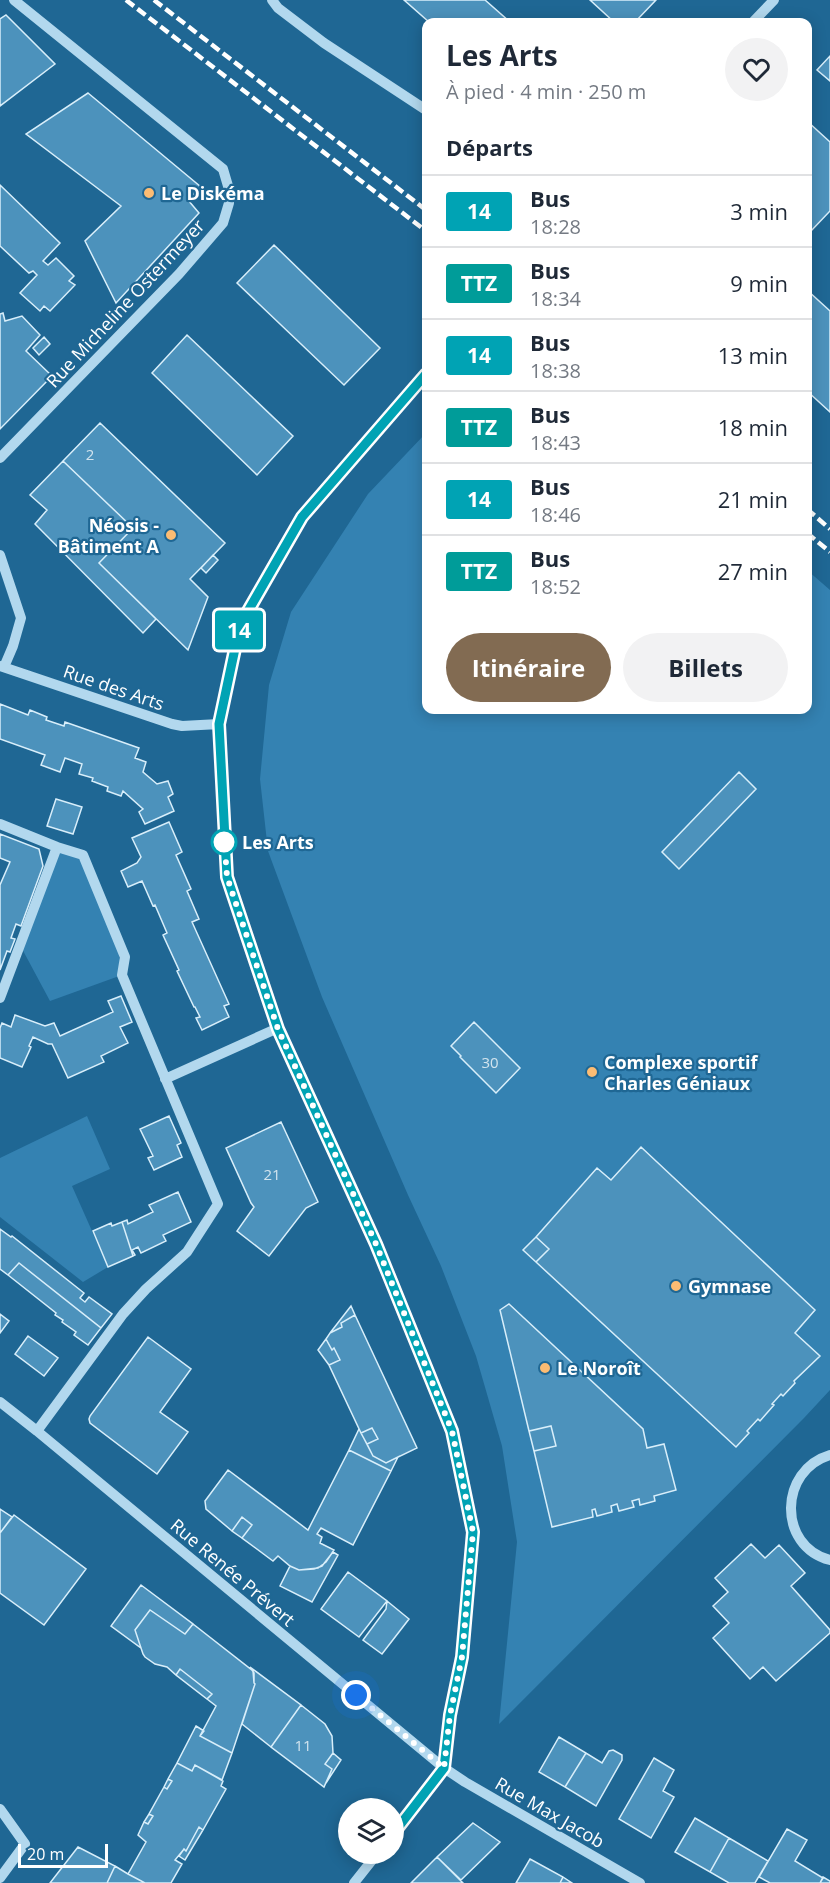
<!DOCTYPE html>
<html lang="fr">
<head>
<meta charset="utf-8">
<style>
	:root { --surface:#fff; --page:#f2f2f3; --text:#1f2937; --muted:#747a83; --line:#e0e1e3; --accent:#826b52 }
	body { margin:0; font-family:"Open Sans",sans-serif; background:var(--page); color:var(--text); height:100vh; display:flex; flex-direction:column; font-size:22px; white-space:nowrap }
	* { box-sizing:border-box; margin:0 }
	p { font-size:20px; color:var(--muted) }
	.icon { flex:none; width:33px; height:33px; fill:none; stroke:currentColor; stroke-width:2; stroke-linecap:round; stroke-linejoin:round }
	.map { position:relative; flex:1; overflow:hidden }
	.panel { position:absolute; left:422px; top:18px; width:390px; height:696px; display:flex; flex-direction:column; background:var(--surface); border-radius:12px; box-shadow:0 3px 15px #0003 }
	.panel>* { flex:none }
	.badge { padding:0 12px; border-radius:4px; font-size:21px; line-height:39px }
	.tools { position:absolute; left:338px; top:1798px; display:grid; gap:12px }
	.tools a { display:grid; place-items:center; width:66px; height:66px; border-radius:50%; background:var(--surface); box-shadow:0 3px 15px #0003; font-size:30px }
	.scale { position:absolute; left:18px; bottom:15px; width:90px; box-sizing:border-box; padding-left:6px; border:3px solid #fff; border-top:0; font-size:16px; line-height:21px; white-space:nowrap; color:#fff; -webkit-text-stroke:4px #1f6794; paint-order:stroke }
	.you { position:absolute; width:30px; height:30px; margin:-15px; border:4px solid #fff; border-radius:50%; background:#1a73e8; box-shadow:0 0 0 9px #1a73e833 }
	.map>.badge { position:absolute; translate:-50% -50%; box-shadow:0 0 0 3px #fff }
	h2 { padding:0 24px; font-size:22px; line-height:54px }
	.round { display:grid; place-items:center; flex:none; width:63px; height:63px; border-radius:32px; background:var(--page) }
	.headline { display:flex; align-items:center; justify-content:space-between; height:102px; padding:0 24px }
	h1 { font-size:28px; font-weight:700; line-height:45px }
	.button { display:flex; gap:12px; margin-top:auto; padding:12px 24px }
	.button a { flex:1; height:69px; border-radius:36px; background:var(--accent); color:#fff; font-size:24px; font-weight:700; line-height:69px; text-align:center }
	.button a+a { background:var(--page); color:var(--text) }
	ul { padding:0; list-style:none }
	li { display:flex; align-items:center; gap:18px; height:72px; padding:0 24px; border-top:2px solid var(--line) }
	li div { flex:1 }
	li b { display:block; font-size:22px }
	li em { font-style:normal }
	li .badge { min-width:66px; font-weight:700; text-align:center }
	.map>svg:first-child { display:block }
	.green { fill:#3482b2 }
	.building { fill:#4c92bc; stroke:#d8eefa; stroke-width:1.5 }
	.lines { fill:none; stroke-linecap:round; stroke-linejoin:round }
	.minor { stroke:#b2d8ee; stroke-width:10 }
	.rail { stroke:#fff; stroke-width:4.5; stroke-dasharray:10 4.5; stroke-linecap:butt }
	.line-casing { stroke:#fff; stroke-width:14 }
	.line { stroke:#00a3b4; stroke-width:9 }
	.walk { stroke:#fff; stroke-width:6; stroke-dasharray:0 10.8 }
	.poi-dot { fill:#fcbc73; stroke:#1f6794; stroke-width:2 }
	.stop-dot { fill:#fff; stroke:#00a3b4; stroke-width:3 }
	.labels { text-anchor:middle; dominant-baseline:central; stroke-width:4.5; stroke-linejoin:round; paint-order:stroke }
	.number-label { font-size:15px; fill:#d2e4ee }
	.poi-label { font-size:18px; font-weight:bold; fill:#fff; stroke:#1f6794; text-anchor:start }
	.street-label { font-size:18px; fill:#fff; stroke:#1f6794 }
	.stop-label { font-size:18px; font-weight:bold; fill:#fff; stroke:#1f6794; text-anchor:start }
</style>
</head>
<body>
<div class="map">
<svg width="830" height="1883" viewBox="0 0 830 1883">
	<rect width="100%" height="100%" fill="#1f6794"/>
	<!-- green -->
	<path class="green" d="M426 433V710H807V570L830 590V1390L804 1418 499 1724 517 1542 502 1446 476 1356 441 1266 408 1195 322 997 268 851 260 779 269 685 291 612 368 494Z
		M57 847 83 855 116 933 122 975 50 1001 20 945Z
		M87 1116 110 1169 72 1186 108 1267 83 1282 0 1217V1158Z"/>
	<!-- building -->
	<path class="building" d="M404 0H485L510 22H429Z
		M590 0H656L635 22H614Z
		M6 15 55 64 0 106V19Z
		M830 56V81L817 70Z
		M88 93 201 187 188 200 199 213 116 303 85 241 121 206 26 134Z
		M807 121 830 142V211L810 232 807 230Z
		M0 185 60 243 43 261 48 265 56 258 74 276 69 281 75 285 50 311 44 306 40 311 20 293 37 275 33 271 29 273 0 246Z
		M274 245 380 348 344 385 237 283Z
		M807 290 830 311V412L807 391Z
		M3 313 5 321 22 316 40 335 26 351 52 376 0 429V314Z
		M187 335 293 436 257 475 152 373Z
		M44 337 50 344 39 355 33 348Z
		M100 423 225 543 190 579 208 597 188 650 99 563 133 528 63 461Z
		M63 461 133 528 99 563 156 619 143 633 35 524 47 510 30 495Z
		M213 555 218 560 206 573 201 568Z
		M0 704 28 715 30 710 47 717 46 720 64 726 65 722 139 748 135 758 146 762 143 772 157 784 168 781 173 794 168 797 174 811 145 824 139 812 143 809 123 791 121 796 107 791 108 787 92 781 93 778 79 774 82 764 65 758 60 772 41 765 45 755 0 739Z
		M739 772 756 789 679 869 662 852Z
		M56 799 82 807 73 834 47 826Z
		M169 822 182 852 176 855 191 889 187 891 199 919 192 922 229 1004 224 1006 229 1017 202 1030 196 1018 200 1017 195 1007H194L177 971 179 970 163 935 167 933 155 905 153 906 142 881 128 887 121 871 137 863 141 857 132 838Z
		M0 834 39 849 43 866 21 926 16 924 11 938 15 939 10 952 7 951 0 970V885L10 862 0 858Z
		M121 996 132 1022 120 1027 128 1043 101 1056 104 1062 68 1078 52 1044H48L33 1037 29 1046 31 1047 22 1067 0 1058V1028L2 1023 11 1027 15 1015 45 1026 54 1023 60 1036 113 1012 108 1001Z
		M474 1022 520 1068 496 1093 460 1057 461 1056 451 1046Z
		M169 1116 181 1143 177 1145 182 1157 154 1170 148 1158 153 1156 140 1129Z
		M281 1122 318 1202 306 1208 269 1256 237 1231 254 1207 251 1203 226 1148Z
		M641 1147 815 1310 795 1333 820 1356 794 1381 795 1383 783 1396 781 1394 772 1404 774 1405 760 1421 758 1419 747 1431 749 1433 736 1447 536 1262 549 1249 536 1237 597 1168 611 1180Z
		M178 1192 191 1222 163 1235 166 1241 141 1253 138 1247 132 1250 135 1255 133 1256 122 1222 127 1220 128 1224 153 1212 149 1205Z
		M122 1222 133 1256 108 1267 93 1231 111 1223 112 1226Z
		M0 1229 11 1237 12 1236 84 1293 80 1298 85 1302 89 1297 112 1314 101 1328 19 1263 8 1275 0 1269Z
		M536 1237 549 1249 536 1262 523 1250Z
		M19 1263 101 1328 88 1345 74 1335 76 1332 62 1322 63 1320 55 1315 56 1313 8 1275Z
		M509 1304 643 1429 647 1448 664 1444 676 1490 654 1496 655 1501 640 1505 639 1499 632 1501 634 1507 619 1511 617 1504 611 1506 612 1512 597 1516 595 1509 592 1510 593 1517 552 1527 534 1451 556 1446 551 1426 529 1431 500 1310Z
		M351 1306 355 1315 341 1323 342 1327 330 1333Z
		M0 1314 9 1321 0 1333Z
		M355 1315 417 1448 386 1463 373 1456 367 1444 378 1439 372 1428 361 1433 329 1365 340 1360 334 1348 332 1350 326 1339 330 1333 342 1327 341 1323Z
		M28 1336 58 1358 44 1376 15 1354Z
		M148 1337 191 1369 160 1412 188 1432 157 1474 90 1423 89 1419 90 1416Z
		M326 1339 332 1350 334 1348 340 1360 329 1365 318 1350Z
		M551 1426 556 1446 534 1451 529 1431Z
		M372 1428 378 1439 367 1444 361 1433Z
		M359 1429 373 1456 386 1463 398 1457 391 1471 349 1450Z
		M349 1450 391 1471 353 1545 321 1528 317 1534 322 1537 320 1543 334 1550 326 1562 318 1568 299 1570 290 1566 278 1556 273 1561 242 1538 252 1525 242 1517 232 1531 206 1509 205 1501 228 1470 308 1530Z
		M0 1509 12 1517 0 1533Z
		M14 1515 86 1569 44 1625 0 1593V1533Z
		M242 1517 252 1525 242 1538 232 1531Z
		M751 1544 765 1558 779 1545 805 1573 791 1586 830 1630V1633L776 1681 763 1667 750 1679 713 1638 729 1623 713 1606 728 1592 715 1578Z
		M333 1552 338 1555 312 1602 280 1586 290 1566 299 1570 314 1569 322 1566Z
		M348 1572 387 1601 359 1637 321 1609Z
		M141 1585 193 1624 185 1634 150 1610 135 1630 141 1648 111 1626Z
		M387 1601 409 1619 382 1654 363 1640 386 1609Z
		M150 1610 185 1634 193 1624 253 1671 254 1683 255 1684 232 1753 200 1736 216 1706 207 1699 212 1694 180 1669 176 1675 167 1667 155 1664 145 1657 143 1654 135 1630Z
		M250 1667 301 1705 271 1747 242 1724 255 1684 254 1683V1673Z
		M180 1669 212 1694 207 1699 176 1675Z
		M301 1705 325 1724 332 1736 333 1753 325 1764 332 1769 324 1787 271 1747Z
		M196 1726 204 1731 200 1736 232 1753 222 1780 195 1765 192 1771 177 1763Z
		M559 1737 586 1753 565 1787 539 1772Z
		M613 1750 622 1755V1760L596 1806 565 1787 586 1753 602 1763 609 1751Z
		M333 1753 341 1760 326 1783 332 1769 325 1764Z
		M654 1758 674 1770 663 1791 674 1797 651 1838 619 1819Z
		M177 1763 192 1771 195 1765 223 1781 221 1786 226 1789 203 1830 199 1827 186 1851 184 1849 175 1860 182 1864 171 1883H145L128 1874 146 1842 138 1835 144 1822 148 1824 153 1816 149 1814 164 1787 167 1789 172 1781 168 1779Z
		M168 1779 172 1781 167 1789 164 1787Z
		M149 1814 153 1816 148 1824 144 1822Z
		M695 1818 729 1838 710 1872 675 1852Z
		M473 1823 500 1842 461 1880 437 1857Z
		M199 1827 203 1830 185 1860 179 1856 184 1849 186 1851Z
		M787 1829 807 1840 795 1861 823 1878 820 1883H770L759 1877Z
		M729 1838 768 1861 755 1883H729L710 1872Z
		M78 1847 115 1866 107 1883H50Z
		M437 1857 463 1883H411Z
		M530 1859 563 1877 560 1883H516Z
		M115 1866 128 1874 145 1883H107Z
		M563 1877 572 1883H560Z
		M823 1877 830 1881V1883H820Z"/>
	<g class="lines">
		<!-- minor -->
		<path class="minor" d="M272 0 278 8 324 43 426 110
			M753 22 774 0
			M0 458 179 274 223 223 229 203 228 186 223 169 14 0
			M0 555 21 618 13 646 4 667
			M0 666 172 724 182 726 219 724
			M0 824 57 847 83 855 125 957 122 975 218 1204 187 1252 146 1289 123 1314 37 1431
			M0 998 57 847
			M165 1079 278 1028
			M0 1402 37 1431 444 1768 465 1782 640 1883
			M830 1455C779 1470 777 1546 830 1560
			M0 1809 25 1844 0 1878
			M393 1834 444 1768 449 1715 462 1657 473 1532 452 1431 376 1244 278 1028 227 877 219 724 240 625 302 517 426 374
			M354 1883 377 1854"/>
		<!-- rail -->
		<path class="rail" d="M126 0 426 231
			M154 0 426 210
			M807 509 830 529
			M807 533 830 552"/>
	</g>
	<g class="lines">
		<!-- line casing -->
		<g class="line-casing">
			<path id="line" d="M393 1834 444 1768 450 1715 462 1657 473 1532 452 1431 376 1244 278 1029 227 877 219 724 240 625 302 517 426 374"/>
		</g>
		<!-- line -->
		<use href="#line" class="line"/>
		<!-- walk -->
		<path class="walk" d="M224 842V836L227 877 278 1029 376 1244 452 1431 473 1532 462 1657 450 1715 444 1768 356 1695"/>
	</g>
	<!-- markers -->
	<g class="poi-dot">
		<circle cx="149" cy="193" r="6"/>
		<circle cx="171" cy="535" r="6"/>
		<circle cx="592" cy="1072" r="6"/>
		<circle cx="676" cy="1286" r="6"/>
		<circle cx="545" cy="1368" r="6"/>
	</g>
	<circle class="stop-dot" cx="224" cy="842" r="12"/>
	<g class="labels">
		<!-- number labels -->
		<g class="number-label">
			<text x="90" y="454">2</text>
			<text x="490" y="1062">30</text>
			<text x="272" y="1174">21</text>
			<text x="303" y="1745">11</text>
		</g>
		<!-- poi labels -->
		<g class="poi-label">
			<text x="161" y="193">Le Diskéma</text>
			<text x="159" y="525" text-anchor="end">Néosis -<tspan x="159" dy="21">Bâtiment A</tspan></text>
			<text x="604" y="1062">Complexe sportif<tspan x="604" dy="21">Charles Géniaux</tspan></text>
			<text x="688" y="1286">Gymnase</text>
			<text x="557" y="1368">Le Noroît</text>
		</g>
		<!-- street labels -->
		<g class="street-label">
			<text transform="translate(125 303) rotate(-47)">Rue Micheline Ostermeyer</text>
			<text transform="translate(114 687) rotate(19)">Rue des Arts</text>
			<text transform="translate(233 1572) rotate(40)">Rue Renée Prévert</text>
			<text transform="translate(550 1812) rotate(30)">Rue Max Jacob</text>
		</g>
		<!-- stop labels -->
		<g class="stop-label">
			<text x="242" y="842">Les Arts</text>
		</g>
	</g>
</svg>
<div class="tools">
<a><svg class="icon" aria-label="layers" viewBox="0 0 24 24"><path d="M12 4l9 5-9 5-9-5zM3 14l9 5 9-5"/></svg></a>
</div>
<div class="scale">20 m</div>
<div class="you" style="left:356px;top:1695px"></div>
<b class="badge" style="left:239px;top:630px;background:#00a3b4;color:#fff">14</b>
<section class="panel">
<div class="headline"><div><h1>Les Arts</h1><p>À pied · 4 min · 250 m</p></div><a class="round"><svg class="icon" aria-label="heart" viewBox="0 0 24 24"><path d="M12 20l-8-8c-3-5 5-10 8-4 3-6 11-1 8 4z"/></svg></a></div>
<h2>Départs</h2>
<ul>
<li><span class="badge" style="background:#00a3b4;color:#fff">14</span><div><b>Bus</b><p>18:28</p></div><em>3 min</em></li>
<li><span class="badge" style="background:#009c99;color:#fff">TTZ</span><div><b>Bus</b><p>18:34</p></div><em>9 min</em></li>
<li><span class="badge" style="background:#00a3b4;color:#fff">14</span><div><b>Bus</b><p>18:38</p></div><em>13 min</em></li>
<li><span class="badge" style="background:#009c99;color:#fff">TTZ</span><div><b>Bus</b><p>18:43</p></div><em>18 min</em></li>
<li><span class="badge" style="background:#00a3b4;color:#fff">14</span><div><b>Bus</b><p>18:46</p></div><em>21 min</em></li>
<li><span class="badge" style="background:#009c99;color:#fff">TTZ</span><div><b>Bus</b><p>18:52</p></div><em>27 min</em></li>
</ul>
<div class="button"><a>Itinéraire</a><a>Billets</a></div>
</section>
</div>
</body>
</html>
